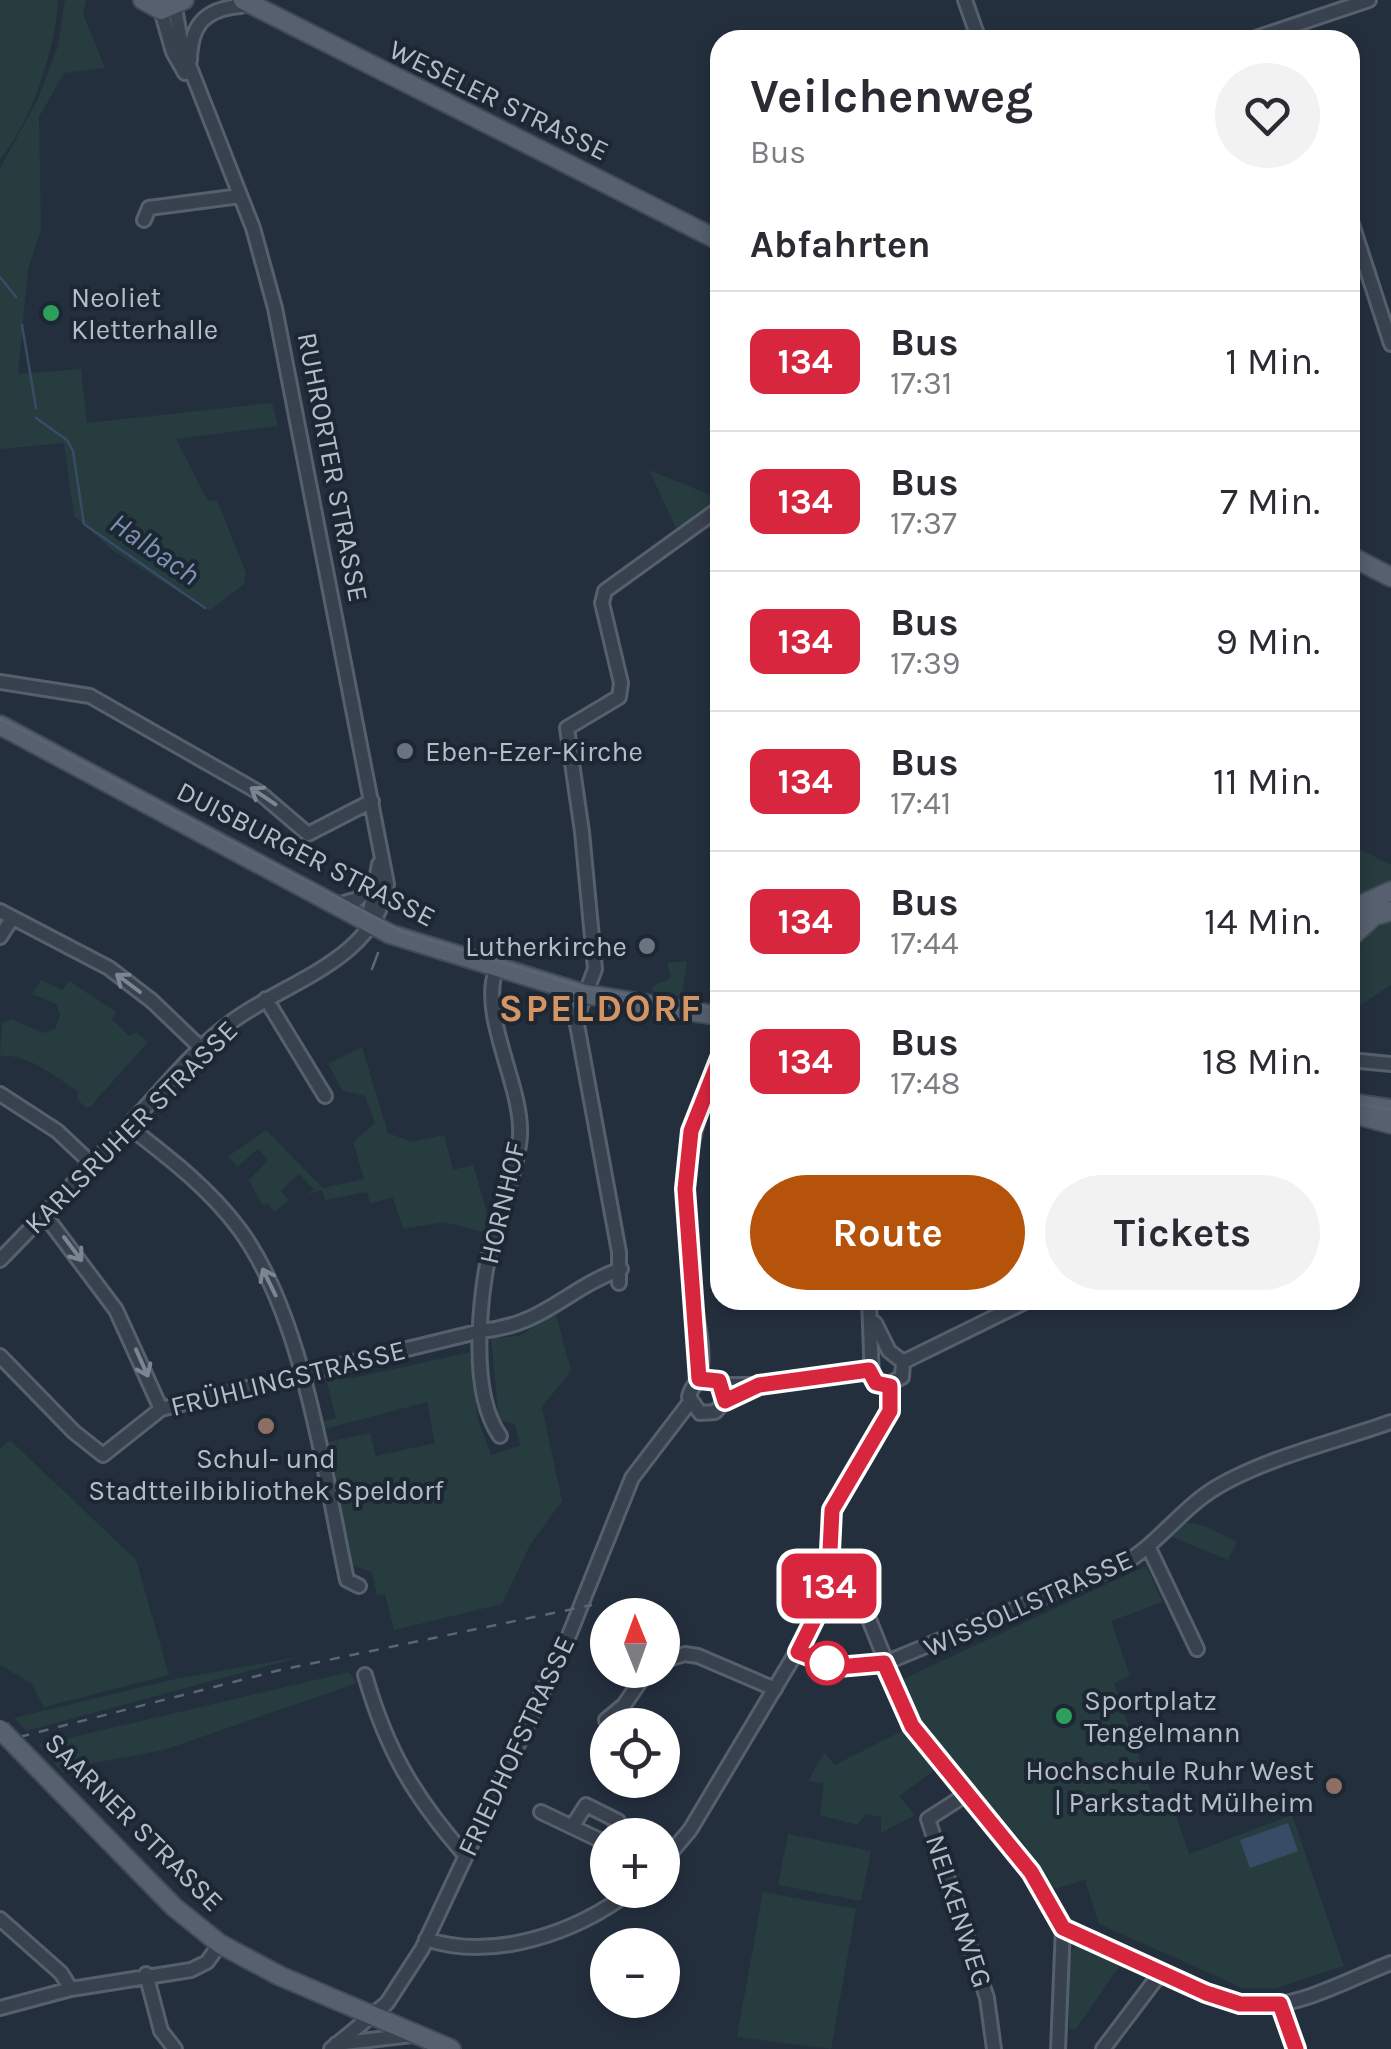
<!DOCTYPE html>
<html lang="de">
<head>
<meta charset="utf-8">
<style>
	:root { --surface:#fff; --page:#f2f2f3; --text:#2b2b33; --muted:#7c7c81; --line:#e1e1e2; --accent:#b45309 }
	body { margin:0; font-family:Karla,sans-serif; background:var(--page); color:var(--text); height:100vh; display:flex; flex-direction:column; font-size:38px; white-space:nowrap }
	* { box-sizing:border-box; margin:0 }
	p { font-size:32px; color:var(--muted) }
	.icon { flex:none; width:55px; height:55px; fill:none; stroke:currentColor; stroke-width:2; stroke-linecap:round; stroke-linejoin:round }
	.map { position:relative; flex:1; overflow:hidden }
	.details { position:absolute; left:710px; top:30px; width:650px; height:1280px; display:flex; flex-direction:column; background:var(--surface); border-radius:30px; box-shadow:0 5px 15px #0003 }
	.details>* { flex:none }
	.badge { padding:0 20px; border-radius:15px; font-size:35px; line-height:65px }
	.needle { width:65px; rotate:359deg }
	.tools { position:absolute; left:590px; top:1598px; display:grid; gap:20px }
	.tools a { display:grid; place-items:center; width:90px; height:90px; border-radius:50%; background:var(--surface); box-shadow:0 5px 15px #0003; font-size:50px }
	.map>.badge { position:absolute; translate:-50% -50%; box-shadow:0 0 0 5px #fff }
	h2 { padding:0 40px; font-size:38px; line-height:90px }
	.round { display:grid; place-items:center; flex:none; width:105px; height:105px; border-radius:52px; background:var(--page) }
	.head { display:flex; align-items:center; justify-content:space-between; height:170px; padding:0 40px }
	h1 { font-size:48px; font-weight:700; line-height:75px }
	.primary-button { display:flex; gap:20px; margin-top:auto; padding:20px 40px }
	.primary-button a { flex:1; height:115px; border-radius:60px; background:var(--accent); color:#fff; font-size:40px; font-weight:700; line-height:115px; text-align:center }
	.primary-button a+a { background:var(--page); color:var(--text) }
	ul { padding:0; list-style:none }
	li { display:flex; align-items:center; gap:30px; height:140px; padding:0 40px; border-top:2px solid var(--line) }
	li div { flex:1 }
	li b { display:block; font-size:38px }
	li em { font-style:normal }
	li .badge { min-width:110px; font-weight:700; text-align:center }
	.map>svg:first-child { display:block }
	.green { fill:#263c3f }
	.water { fill:#394c67 }
	.lines { fill:none; stroke-linecap:round; stroke-linejoin:round }
	.stream { stroke:#394c67; stroke-width:2.5 }
	.minor-casing { stroke:#565f6c; stroke-width:18 }
	.major-casing { stroke:#414a57; stroke-width:22 }
	.minor { stroke:#38414e; stroke-width:12 }
	.major { stroke:#56606e; stroke-width:18 }
	.tram { stroke:#5a6575; stroke-width:2.5 }
	.rail { stroke:#5a6575; stroke-width:2.5; stroke-dasharray:10 10; stroke-linecap:butt }
	.major-bridge-casing { stroke:#414a57; stroke-width:22; stroke-linecap:butt }
	.major-bridge { stroke:#56606e; stroke-width:18 }
	.oneway { stroke:#7c8592 }
	.line-casing { stroke:#fff; stroke-width:22 }
	.line { stroke:#d7263d; stroke-width:15 }
	.leisure-dot { fill:#2e9e5b; stroke:#1d2633; stroke-width:4 }
	.worship-dot { fill:#6b7280; stroke:#1d2633; stroke-width:4 }
	.education-dot { fill:#8d6e63; stroke:#1d2633; stroke-width:4 }
	.stop-dot { fill:#fff; stroke:#d7263d; stroke-width:5 }
	.labels { text-anchor:middle; dominant-baseline:central; stroke-width:8; stroke-linejoin:round; paint-order:stroke }
	.street-label { font-size:28px; fill:#b4bcc9; stroke:#1d2633 }
	.poi-label { font-size:28px; fill:#b4bcc9; stroke:#1d2633; text-anchor:start }
	.water-label { font-size:30px; font-style:italic; fill:#7c92b1; stroke:#1d2633 }
	.district-label { font-size:38px; font-weight:bold; letter-spacing:2.5px; fill:#d59563; stroke:#1d2633 }
</style>
</head>
<body>
<div class="map">
<svg width="1391" height="2049" viewBox="0 0 1391 2049">
	<rect width="100%" height="100%" fill="#242f3e"/>
	<!-- green -->
	<path class="green" d="M0 0H58C56 47 31 124 0 159Z
		M65 0H86L83 14 105 68 64 73 39 117 41 230 28 269 18 374 81 369 87 423 272 403 278 426 176 439 208 501 217 500 246 573 244 584 209 611 112 550 74 516 64 443 0 449V168L38 99 58 46Z
		M649 470 720 499V502L676 528Z
		M1350 844 1391 865V885L1356 904 1350 914Z
		M1391 921V985L1350 1012C1350 976 1351 934 1391 921Z
		M687 961 682 997 653 992 652 986 671 978 667 963Z
		M41 980 62 990 69 981 116 1012 112 1019 129 1036 136 1032 148 1042 90 1107 85 1108 77 1098 79 1092C56 1077 27 1053 0 1056L2 1023 11 1019 43 1033 55 1029 60 1015 56 1004 32 994Z
		M362 1047 388 1133 412 1142 444 1135 453 1170 473 1165 488 1216 484 1232 444 1222 403 1229 393 1198 370 1203 367 1192 325 1200 322 1190 308 1194 314 1189 299 1174 281 1191 289 1200 275 1212 267 1203 263 1206 249 1180 268 1160 258 1149 238 1166 227 1157 266 1130 323 1188 364 1179 353 1142 375 1123 365 1096 343 1091 328 1064Z
		M556 1314 571 1371 542 1407 562 1501 530 1545 502 1604 394 1630 385 1594 377 1595 372 1572 352 1565 328 1442 370 1433 376 1456 435 1443 427 1402 321 1430 319 1423 336 1418 326 1379 354 1378 470 1352 478 1420 491 1455 520 1446 515 1424 499 1420 491 1338 519 1336Z
		M10 1440 136 1560 169 1675 44 1707 31 1683 0 1665V1449Z
		M1184 1522 1205 1526 1237 1542 1228 1560 1170 1536Z
		M1146 1566 1163 1602 1111 1621 1130 1676 1114 1683 1154 1801 1172 1803 1189 1854 1292 1815 1344 1966 1276 1988H1243L1099 1924 1085 1880 1054 1889 1024 1844 926 1730 903 1679Z
		M304 1656 26 1731 14 1718 175 1679Z
		M349 1672 357 1683 164 1750 72 1767 63 1773 39 1745Z
		M904 1730 938 1768 899 1796 915 1815 881 1833V1817L866 1814 857 1825 820 1815 824 1783 808 1781 824 1753 835 1765Z
		M788 1834 871 1851 861 1901 778 1885Z
		M763 1892 856 1909 831 2049 737 2037Z
		M1080 1945 1121 1964 1075 2030 1069 2029V1959L1072 1949Z"/>
	<!-- water -->
	<path class="water" d="M1288 1823 1298 1851 1250 1868 1240 1840Z"/>
	<g class="lines">
		<!-- stream -->
		<path class="stream" d="M0 277 16 297
			M22 325 36 408
			M36 418 67 440 73 451 84 524 205 608"/>
		<!-- minor casing -->
		<g class="minor-casing">
			<path id="minor" d="M965 0 979 40
				M161 10 173 52 185 73
				M1250 40 1369 0
				M190 60C191 24 205 9 241 6
				M1350 218 1391 344
				M144 220 149 208 240 196
				M0 682 90 696 260 793 308 834 372 801
				M337 905 358 899 373 882
				M0 911 109 968 152 1001 201 1048
				M368 923 379 864
				M0 937 11 920
				M496 970C479 1016 523 1086 520 1136 518 1165 504 1197 496 1225 481 1279 466 1388 500 1436
				M266 999 325 1096
				M1350 1060 1391 1064
				M0 1094 57 1131 91 1163
				M128 1126C168 1157 209 1188 240 1230 304 1318 324 1474 347 1580L359 1586
				M44 1214 116 1310 161 1409
				M0 1260C48 1211 95 1161 142 1111 171 1079 199 1045 234 1020 288 981 376 959 387 884L275 308 253 228 182 47 175 8
				M619 1283V1252L576 1019 595 969 582 832 567 728 619 697 621 683 602 603 605 591 720 508
				M869 1300 872 1379 885 1386 902 1377 903 1362
				M875 1323 889 1351 903 1362
				M0 1356 74 1432 103 1455 161 1409 481 1331C544 1325 566 1289 621 1269
				M903 1362 1029 1300
				M699 1379H715L725 1390V1401L715 1412 700 1413 689 1397C690 1388 697 1384 699 1377 707 1350 694 1312 691 1285 681 1195 683 1142 720 1058
				M722 1385H759L869 1370
				M1149 1548 1197 1649
				M862 1602 912 1726 1031 1872 1063 1927 1058 2049
				M798 1651 849 1668 885 1663 1121 1565C1158 1545 1180 1509 1217 1487 1268 1457 1335 1442 1391 1422
				M662 1661 685 1654 698 1656 775 1689
				M365 1675C386 1749 414 1797 465 1855
				M606 1720 624 1705 648 1670
				M967 1794 928 1819 987 1998 994 2049
				M541 1812 608 1844
				M572 1827 586 1805 618 1821 614 1835
				M662 1863 690 1830 818 1616C837 1572 821 1531 839 1496 855 1461 897 1426 890 1386
				M0 1919 61 1973 71 1989
				M1063 1927C1116 1948 1205 2006 1257 2006 1301 2007 1351 1978 1391 1963
				M426 1939C494 1962 578 1932 632 1890
				M146 1974 161 2031 175 2049
				M1280 2004 1296 2049
				M0 2008 71 1989 191 1970 207 1962 220 1944
				M336 2044 412 2035
				M331 2049 387 2003 422 1949 568 1638 632 1478 690 1402
				M1103 2049 1159 1975"/>
		</g>
		<!-- major casing -->
		<g class="major-casing">
			<path id="major" d="M143 0 161 10 184 0
				M243 0 720 241
				M1350 556 1391 577
				M0 725 390 934 585 994 720 1016
				M1350 937 1365 903 1391 891
				M1350 938 1374 916 1391 911
				M1352 1103 1391 1109
				M1350 1113 1391 1124
				M37 1767 174 1907 220 1944 280 1976 451 2049"/>
		</g>
		<!-- minor -->
		<use href="#minor" class="minor"/>
		<!-- major -->
		<use href="#major" class="major"/>
		<!-- tram -->
		<path class="tram" d="M0 719 403 932 588 989 720 1009
			M372 969 378 953
			M1350 1102 1391 1110"/>
		<!-- rail -->
		<path class="rail" d="M0 1742 280 1670 592 1605"/>
		<!-- major-bridge casing -->
		<g class="major-bridge-casing">
			<path id="major-bridge" d="M0 1729 37 1767"/>
		</g>
		<!-- major-bridge -->
		<use href="#major-bridge" class="major-bridge"/>
	</g>
	<!-- one-way arrows -->
	<defs><path id="oneway-shaft" d="M-6 0H5M1.5-3L5.5 0L1.5 3" fill="none" stroke-width="1.6" stroke-linecap="round" stroke-linejoin="round" transform="scale(2.5)"/></defs>
	<g class="oneway">
		<use href="#oneway-shaft" transform="translate(263 796) rotate(-146)"/>
		<use href="#oneway-shaft" transform="translate(128 983) rotate(-143)"/>
		<use href="#oneway-shaft" transform="translate(73 1249) rotate(53)"/>
		<use href="#oneway-shaft" transform="translate(269 1282) rotate(-116)"/>
		<use href="#oneway-shaft" transform="translate(142 1363) rotate(66)"/>
	</g>
	<g class="lines">
		<!-- line casing -->
		<g class="line-casing">
			<path id="line" d="M720 1058 691 1131 685 1189 699 1379 719 1381 725 1401 759 1385 869 1370 876 1383 890 1386V1411L832 1510 828 1592 798 1652 838 1667 884 1663 912 1726 1031 1872 1063 1928 1206 1993 1240 2004H1280L1296 2049"/>
		</g>
		<!-- line -->
		<use href="#line" class="line"/>
	</g>
	<!-- markers -->
	<g class="leisure-dot">
		<circle cx="51" cy="313" r="10"/>
		<circle cx="1064" cy="1716" r="10"/>
	</g>
	<g class="worship-dot">
		<circle cx="405" cy="751" r="10"/>
		<circle cx="647" cy="946" r="10"/>
	</g>
	<g class="education-dot">
		<circle cx="266" cy="1426" r="10"/>
		<circle cx="1334" cy="1786" r="10"/>
	</g>
	<circle class="stop-dot" cx="827" cy="1663" r="20"/>
	<g class="labels">
		<!-- street labels -->
		<g class="street-label">
			<text transform="translate(499 100) rotate(26)">WESELER STRASSE</text>
			<text transform="translate(333 467) rotate(79)">RUHRORTER STRASSE</text>
			<text transform="translate(306 854) rotate(27)">DUISBURGER STRASSE</text>
			<text transform="translate(131 1127) rotate(-45)">KARLSRUHER STRASSE</text>
			<text transform="translate(502 1203) rotate(-77)">HORNHOF</text>
			<text transform="translate(288 1378) rotate(-14)">FRÜHLINGSTRASSE</text>
			<text transform="translate(1028 1603) rotate(-24)">WISSOLLSTRASSE</text>
			<text transform="translate(516 1746) rotate(-65)">FRIEDHOFSTRASSE</text>
			<text transform="translate(134 1822) rotate(45)">SAARNER STRASSE</text>
			<text transform="translate(959 1911) rotate(72)">NELKENWEG</text>
		</g>
		<!-- poi labels -->
		<g class="poi-label">
			<text x="71" y="297">Neoliet<tspan x="71" dy="32">Kletterhalle</tspan></text>
			<text x="425" y="751">Eben-Ezer-Kirche</text>
			<text x="627" y="946" text-anchor="end">Lutherkirche</text>
			<text x="266" y="1458" text-anchor="middle">Schul- und<tspan x="266" dy="32">Stadtteilbibliothek Speldorf</tspan></text>
			<text x="1084" y="1700">Sportplatz<tspan x="1084" dy="32">Tengelmann</tspan></text>
			<text x="1314" y="1770" text-anchor="end">Hochschule Ruhr West<tspan x="1314" dy="32">| Parkstadt Mülheim</tspan></text>
		</g>
		<!-- water labels -->
		<g class="water-label">
			<text transform="translate(155 549) rotate(35)">Halbach</text>
		</g>
		<!-- district labels -->
		<g class="district-label">
			<text x="601" y="1008">SPELDORF</text>
		</g>
	</g>
</svg>
<div class="tools">
<a><svg class="needle" viewBox="-14 -14 28 28"><path d="M0-13l5 13h-10z" fill="#e53935"/><path d="M0 13l5-13h-10z" fill="#7c7c81"/></svg></a>
<a><svg class="icon" aria-label="locate" viewBox="0 0 24 24"><circle cx="12" cy="12" r="6"/><path d="M12 2v4M12 18v4M2 12h4M18 12h4"/></svg></a>
<a>+</a>
<a>−</a>
</div>
<b class="badge" style="left:829px;top:1586px;background:#d7263d;color:#fff">134</b>
<section class="details">
<div class="head"><div><h1>Veilchenweg</h1><p>Bus</p></div><a class="round"><svg class="icon" aria-label="heart" viewBox="0 0 24 24"><path d="M12 20l-8-8c-3-5 5-10 8-4 3-6 11-1 8 4z"/></svg></a></div>
<h2>Abfahrten</h2>
<ul>
<li><span class="badge" style="background:#d7263d;color:#fff">134</span><div><b>Bus</b><p>17:31</p></div><em>1 Min.</em></li>
<li><span class="badge" style="background:#d7263d;color:#fff">134</span><div><b>Bus</b><p>17:37</p></div><em>7 Min.</em></li>
<li><span class="badge" style="background:#d7263d;color:#fff">134</span><div><b>Bus</b><p>17:39</p></div><em>9 Min.</em></li>
<li><span class="badge" style="background:#d7263d;color:#fff">134</span><div><b>Bus</b><p>17:41</p></div><em>11 Min.</em></li>
<li><span class="badge" style="background:#d7263d;color:#fff">134</span><div><b>Bus</b><p>17:44</p></div><em>14 Min.</em></li>
<li><span class="badge" style="background:#d7263d;color:#fff">134</span><div><b>Bus</b><p>17:48</p></div><em>18 Min.</em></li>
</ul>
<div class="primary-button"><a>Route</a><a>Tickets</a></div>
</section>
</div>
</body>
</html>
